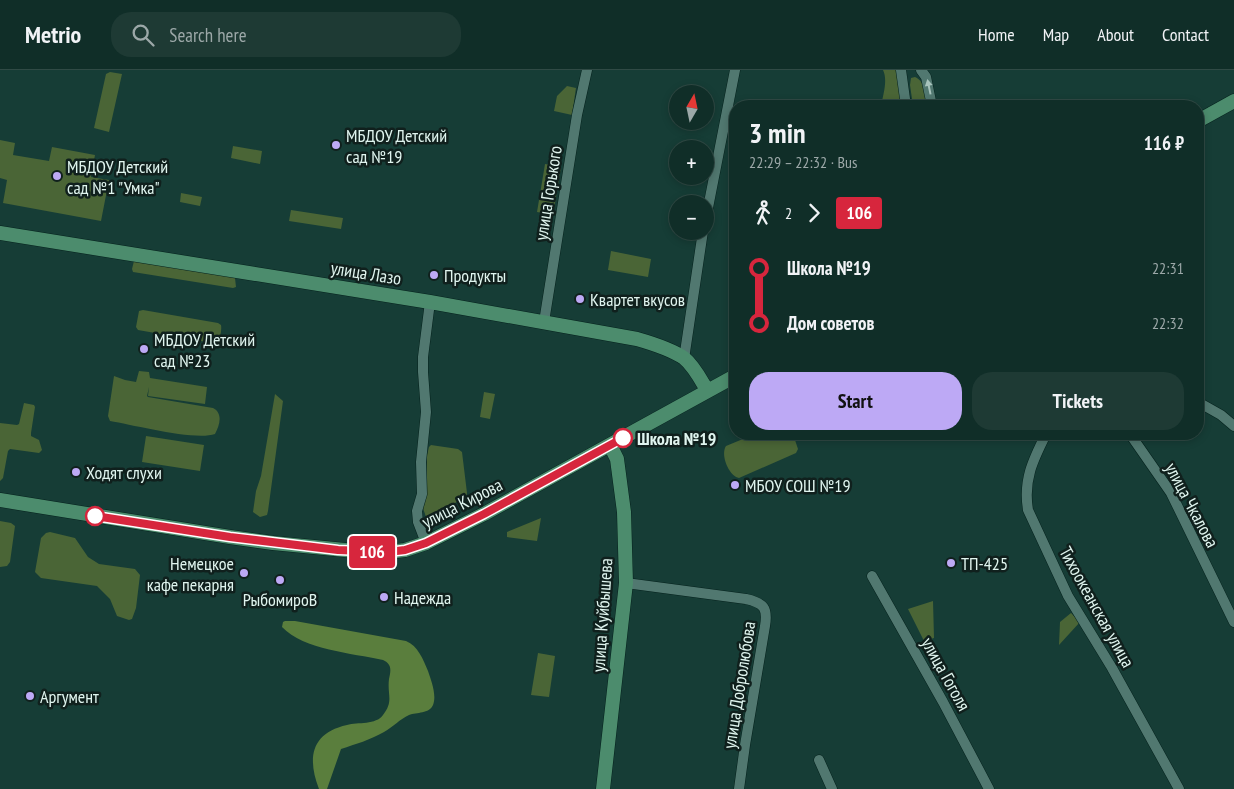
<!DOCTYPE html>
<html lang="en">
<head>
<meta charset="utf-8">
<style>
	:root { --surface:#102e28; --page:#1e3a34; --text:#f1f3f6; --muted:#9ca8a8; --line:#304a45; --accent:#bda9f5 }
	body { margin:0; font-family:"PT Sans Narrow",sans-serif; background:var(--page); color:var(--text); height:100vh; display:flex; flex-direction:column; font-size:19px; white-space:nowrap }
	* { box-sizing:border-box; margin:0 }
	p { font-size:16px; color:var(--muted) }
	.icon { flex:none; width:28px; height:28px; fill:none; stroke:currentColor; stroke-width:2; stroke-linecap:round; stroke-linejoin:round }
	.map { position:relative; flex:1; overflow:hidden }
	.side { position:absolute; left:729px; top:30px; width:475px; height:340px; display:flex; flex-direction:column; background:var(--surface); border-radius:20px; box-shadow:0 2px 8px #0003,0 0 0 1px var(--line) }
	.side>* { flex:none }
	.badge { padding:0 10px; border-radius:4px; font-size:18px; line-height:32px }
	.needle { width:32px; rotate:9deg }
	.tools { position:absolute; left:669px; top:15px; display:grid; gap:10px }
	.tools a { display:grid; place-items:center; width:45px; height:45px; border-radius:50%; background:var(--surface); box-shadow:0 2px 8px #0003,0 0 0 1px var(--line); font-size:25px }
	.map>.badge { position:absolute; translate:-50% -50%; box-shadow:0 0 0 2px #fff }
	.legs { display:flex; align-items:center; gap:8px; height:55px; padding:0 20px; font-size:16px }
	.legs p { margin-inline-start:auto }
	.head { display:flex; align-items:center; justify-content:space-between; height:85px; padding:0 20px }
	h1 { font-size:28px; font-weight:800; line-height:38px }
	.primary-button { display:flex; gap:10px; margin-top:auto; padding:10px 20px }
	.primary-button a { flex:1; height:58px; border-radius:20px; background:var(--accent); color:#111; font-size:20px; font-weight:800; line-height:58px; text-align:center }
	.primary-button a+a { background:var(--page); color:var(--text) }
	ul { padding:0 20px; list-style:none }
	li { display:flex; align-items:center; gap:18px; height:55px; font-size:19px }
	li i { display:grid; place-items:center; width:8px; height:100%; margin:0 6px; background:currentColor }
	li i::after { content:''; width:12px; height:12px; margin:-6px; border:4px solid; border-radius:50%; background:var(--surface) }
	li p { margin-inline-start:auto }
	li:first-child i { background:linear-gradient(#0000 50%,currentColor 0) }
	li:last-child i { background:linear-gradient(currentColor 50%,#0000 0) }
	header { display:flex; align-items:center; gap:30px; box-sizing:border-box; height:70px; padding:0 25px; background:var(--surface); border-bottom:1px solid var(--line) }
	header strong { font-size:24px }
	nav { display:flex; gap:28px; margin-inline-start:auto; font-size:18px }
	.search { width:350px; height:45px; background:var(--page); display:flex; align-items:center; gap:12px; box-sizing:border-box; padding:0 18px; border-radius:20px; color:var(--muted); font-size:19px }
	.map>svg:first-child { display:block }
	.green { fill:#4a6536 }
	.forest { fill:#5a7e3d }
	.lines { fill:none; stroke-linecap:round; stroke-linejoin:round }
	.minor-casing { stroke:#05221d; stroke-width:11 }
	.major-casing { stroke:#05221d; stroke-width:15 }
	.minor { stroke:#517870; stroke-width:10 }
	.major { stroke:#4c8c6d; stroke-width:14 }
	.oneway { fill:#a7c3bc }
	.line-1-casing { stroke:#fff; stroke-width:11 }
	.line-1 { stroke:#d7263d; stroke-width:8 }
	.poi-dot { fill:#bda9f5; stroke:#10201d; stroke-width:2 }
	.stop-1-dot { fill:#fff; stroke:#d7263d; stroke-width:2.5 }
	.labels { text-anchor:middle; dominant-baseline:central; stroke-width:5; stroke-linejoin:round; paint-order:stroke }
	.poi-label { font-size:18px; fill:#e0f5ef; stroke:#10201d; text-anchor:start }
	.street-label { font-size:18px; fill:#e0f5ef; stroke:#10201d }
	.stop-label { font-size:18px; font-weight:bold; fill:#e0f5ef; stroke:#10201d; text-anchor:start }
</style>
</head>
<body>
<header>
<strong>Metrio</strong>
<div class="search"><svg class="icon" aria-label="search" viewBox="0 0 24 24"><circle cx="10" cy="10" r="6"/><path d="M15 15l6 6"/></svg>Search here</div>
<nav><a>Home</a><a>Map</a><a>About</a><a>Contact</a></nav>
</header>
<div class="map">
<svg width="1234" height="719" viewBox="0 0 1234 719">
	<rect width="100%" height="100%" fill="#163d36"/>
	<!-- green -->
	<path class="green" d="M883 0H897L903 36H881C883 25 888 10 883 0Z
		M110 2 122 4 109 62 94 58 106 4Z
		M915 7C926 12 925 25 927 36H913L910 15 911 8Z
		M567 16 576 18 572 45 554 41 557 26Z
		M0 70 15 73 13 85 49 91 52 77 95 85 91 107 109 110 101 151 3 133 7 110 0 108Z
		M233 76 262 81 260 94 231 88Z
		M545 94 561 97 553 145 537 142Z
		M181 123 202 127 200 136 180 132Z
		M291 140 343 148 341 159 289 151Z
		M611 181 651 189 648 207 608 200Z
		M134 191 231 206 235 208 236 217 233 218 133 202 132 199Z
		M143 240 218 253 221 255C222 261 220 268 217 273H212L138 260 136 257 139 241Z
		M139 301 149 302 150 308 207 317 205 334 148 326 149 317 147 326 148 327 213 338C223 343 220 355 215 364 195 371 134 355 110 351L108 346 114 306 125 310 136 312Z
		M484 322 495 324 490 349 480 347Z
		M275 324 283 331 268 441 267 445 260 447 253 442 256 421 261 406Z
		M24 333 34 335 35 337 31 363V366L39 370 42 380 39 383 10 379 8 381 3 408 0 411V353L17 355 19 354Z
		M755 364H793L798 379 796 383 739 408C729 406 720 385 726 376Z
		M146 366 204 375 200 401 142 392Z
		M431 375 458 379 462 382 467 423 466 427 429 447H426L423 438 426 424 427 385 429 377Z
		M541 448 537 471 507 467V462Z
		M0 451 11 453 15 456 10 492 7 496 0 497Z
		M50 462 75 468 88 487 99 494 135 499 140 505 136 538 132 549 129 550 117 546 110 529 97 516 41 508 35 502 41 468 46 463Z
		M933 531 934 568 924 571 908 539Z
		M1071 543 1080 552 1059 575 1060 552Z
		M538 583 555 586 549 627 531 625Z"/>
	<!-- forest -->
	<path class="forest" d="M285 551H295L406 571C418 576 423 589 428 601 431 610 437 625 433 635 429 644 417 642 409 645 400 649 393 657 384 662 370 670 356 674 341 679L327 719H319C307 688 311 663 347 655 358 652 376 655 383 645 394 631 387 625 389 609 391 600 392 594 383 590 352 583 304 580 282 557L283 552Z"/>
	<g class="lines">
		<!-- minor casing -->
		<g class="minor-casing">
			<path id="minor" d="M901 0 906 36
				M921 0 926 7 932 36
				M705 153 735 0
				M544 252 577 45 587 0
				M684 289 703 161
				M1198 332 1221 345 1234 356
				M1046 364C1033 390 1023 410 1028 440L1068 526 1112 598 1179 719
				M1130 364 1171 423 1234 552
				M426 473 418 452 417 441 422 424 421 392 426 342 423 302V287L430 232
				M872 506 943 632 989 719
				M626 513 746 529C764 533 768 538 765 556L745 675 739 719
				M819 690 832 719"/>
		</g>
		<!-- major casing -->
		<g class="major-casing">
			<path id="major" d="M1198 51 1234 31
				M0 163 430 232 637 269C651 273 672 280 684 288 694 296 701 310 707 320
				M0 430 230 467 273 473 355 481 388 482 405 480 426 473 484 444 735 306
				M603 719 626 513 624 442 617 389 610 375"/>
		</g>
		<!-- minor -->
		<use href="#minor" class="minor"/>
		<!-- major -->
		<use href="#major" class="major"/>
	</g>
	<!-- one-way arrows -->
	<defs><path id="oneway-solid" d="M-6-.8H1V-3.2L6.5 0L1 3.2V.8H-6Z" transform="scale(1.25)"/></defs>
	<use class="oneway" href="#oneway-solid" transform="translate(929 17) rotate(-102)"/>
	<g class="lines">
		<!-- line-1 casing -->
		<g class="line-1-casing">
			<path id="line-1" d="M95 446 230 467 338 480 388 482 405 480 426 473 484 444 623 368"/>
		</g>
		<!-- line-1 -->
		<use href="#line-1" class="line-1"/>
	</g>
	<!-- markers -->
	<g class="poi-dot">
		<circle cx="336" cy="75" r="5"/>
		<circle cx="57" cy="106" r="5"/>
		<circle cx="434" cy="205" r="5"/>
		<circle cx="580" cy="229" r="5"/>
		<circle cx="144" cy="279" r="5"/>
		<circle cx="76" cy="402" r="5"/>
		<circle cx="735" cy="415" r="5"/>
		<circle cx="951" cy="493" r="5"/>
		<circle cx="244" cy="503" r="5"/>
		<circle cx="280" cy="510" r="5"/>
		<circle cx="384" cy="527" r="5"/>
		<circle cx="30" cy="626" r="5"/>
	</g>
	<g class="stop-1-dot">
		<circle cx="623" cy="368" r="9"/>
		<circle cx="95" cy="446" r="9"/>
	</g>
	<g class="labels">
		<!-- poi labels -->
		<g class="poi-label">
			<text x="346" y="65">МБДОУ Детский<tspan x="346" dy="21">сад №19</tspan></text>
			<text x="67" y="96">МБДОУ Детский<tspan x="67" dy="21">сад №1 "Умка"</tspan></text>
			<text x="444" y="205">Продукты</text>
			<text x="590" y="229">Квартет вкусов</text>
			<text x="154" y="269">МБДОУ Детский<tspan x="154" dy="21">сад №23</tspan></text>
			<text x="86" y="402">Ходят слухи</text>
			<text x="745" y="415">МБОУ СОШ №19</text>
			<text x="234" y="493" text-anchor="end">Немецкое<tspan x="234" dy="21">кафе пекарня</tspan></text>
			<text x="961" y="493">ТП-425</text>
			<text x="394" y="527">Надежда</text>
			<text x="280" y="529" text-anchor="middle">РыбомироВ</text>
			<text x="40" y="626">Аргумент</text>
		</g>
		<!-- street labels -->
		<g class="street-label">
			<text transform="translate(548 123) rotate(-81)">улица Горького</text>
			<text transform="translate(366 203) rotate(9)">улица Лазо</text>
			<text transform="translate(462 433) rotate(-27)">улица Кирова</text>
			<text transform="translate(1192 435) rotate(62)">улица Чкалова</text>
			<text transform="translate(1097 537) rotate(61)">Тихоокеанская улица</text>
			<text transform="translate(602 545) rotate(-86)">улица Куйбышева</text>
			<text transform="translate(946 604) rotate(61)">улица Гоголя</text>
			<text transform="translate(739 615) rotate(-81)">улица Добролюбова</text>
		</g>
		<!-- stop labels -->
		<g class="stop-label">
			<text x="637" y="368">Школа №19</text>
		</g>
	</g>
</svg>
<div class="tools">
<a><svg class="needle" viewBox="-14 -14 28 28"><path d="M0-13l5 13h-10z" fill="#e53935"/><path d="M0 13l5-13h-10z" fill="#9ca8a8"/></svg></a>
<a>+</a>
<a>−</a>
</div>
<b class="badge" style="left:372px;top:482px;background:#d7263d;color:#fff">106</b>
<section class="side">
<div class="head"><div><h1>3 min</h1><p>22:29 – 22:32 · Bus</p></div><b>116 ₽</b></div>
<div class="legs"><svg class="icon" aria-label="walk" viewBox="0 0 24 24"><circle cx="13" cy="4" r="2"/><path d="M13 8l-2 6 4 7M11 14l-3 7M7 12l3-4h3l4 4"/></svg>2<svg class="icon" aria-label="forward" viewBox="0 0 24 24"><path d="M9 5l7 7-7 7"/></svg><b class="badge" style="background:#d7263d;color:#fff">106</b></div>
<ul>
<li><i style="color:#d7263d"></i><b>Школа №19</b><p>22:31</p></li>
<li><i style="color:#d7263d"></i><b>Дом советов</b><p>22:32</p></li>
</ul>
<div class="primary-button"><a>Start</a><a>Tickets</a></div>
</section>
</div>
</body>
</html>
